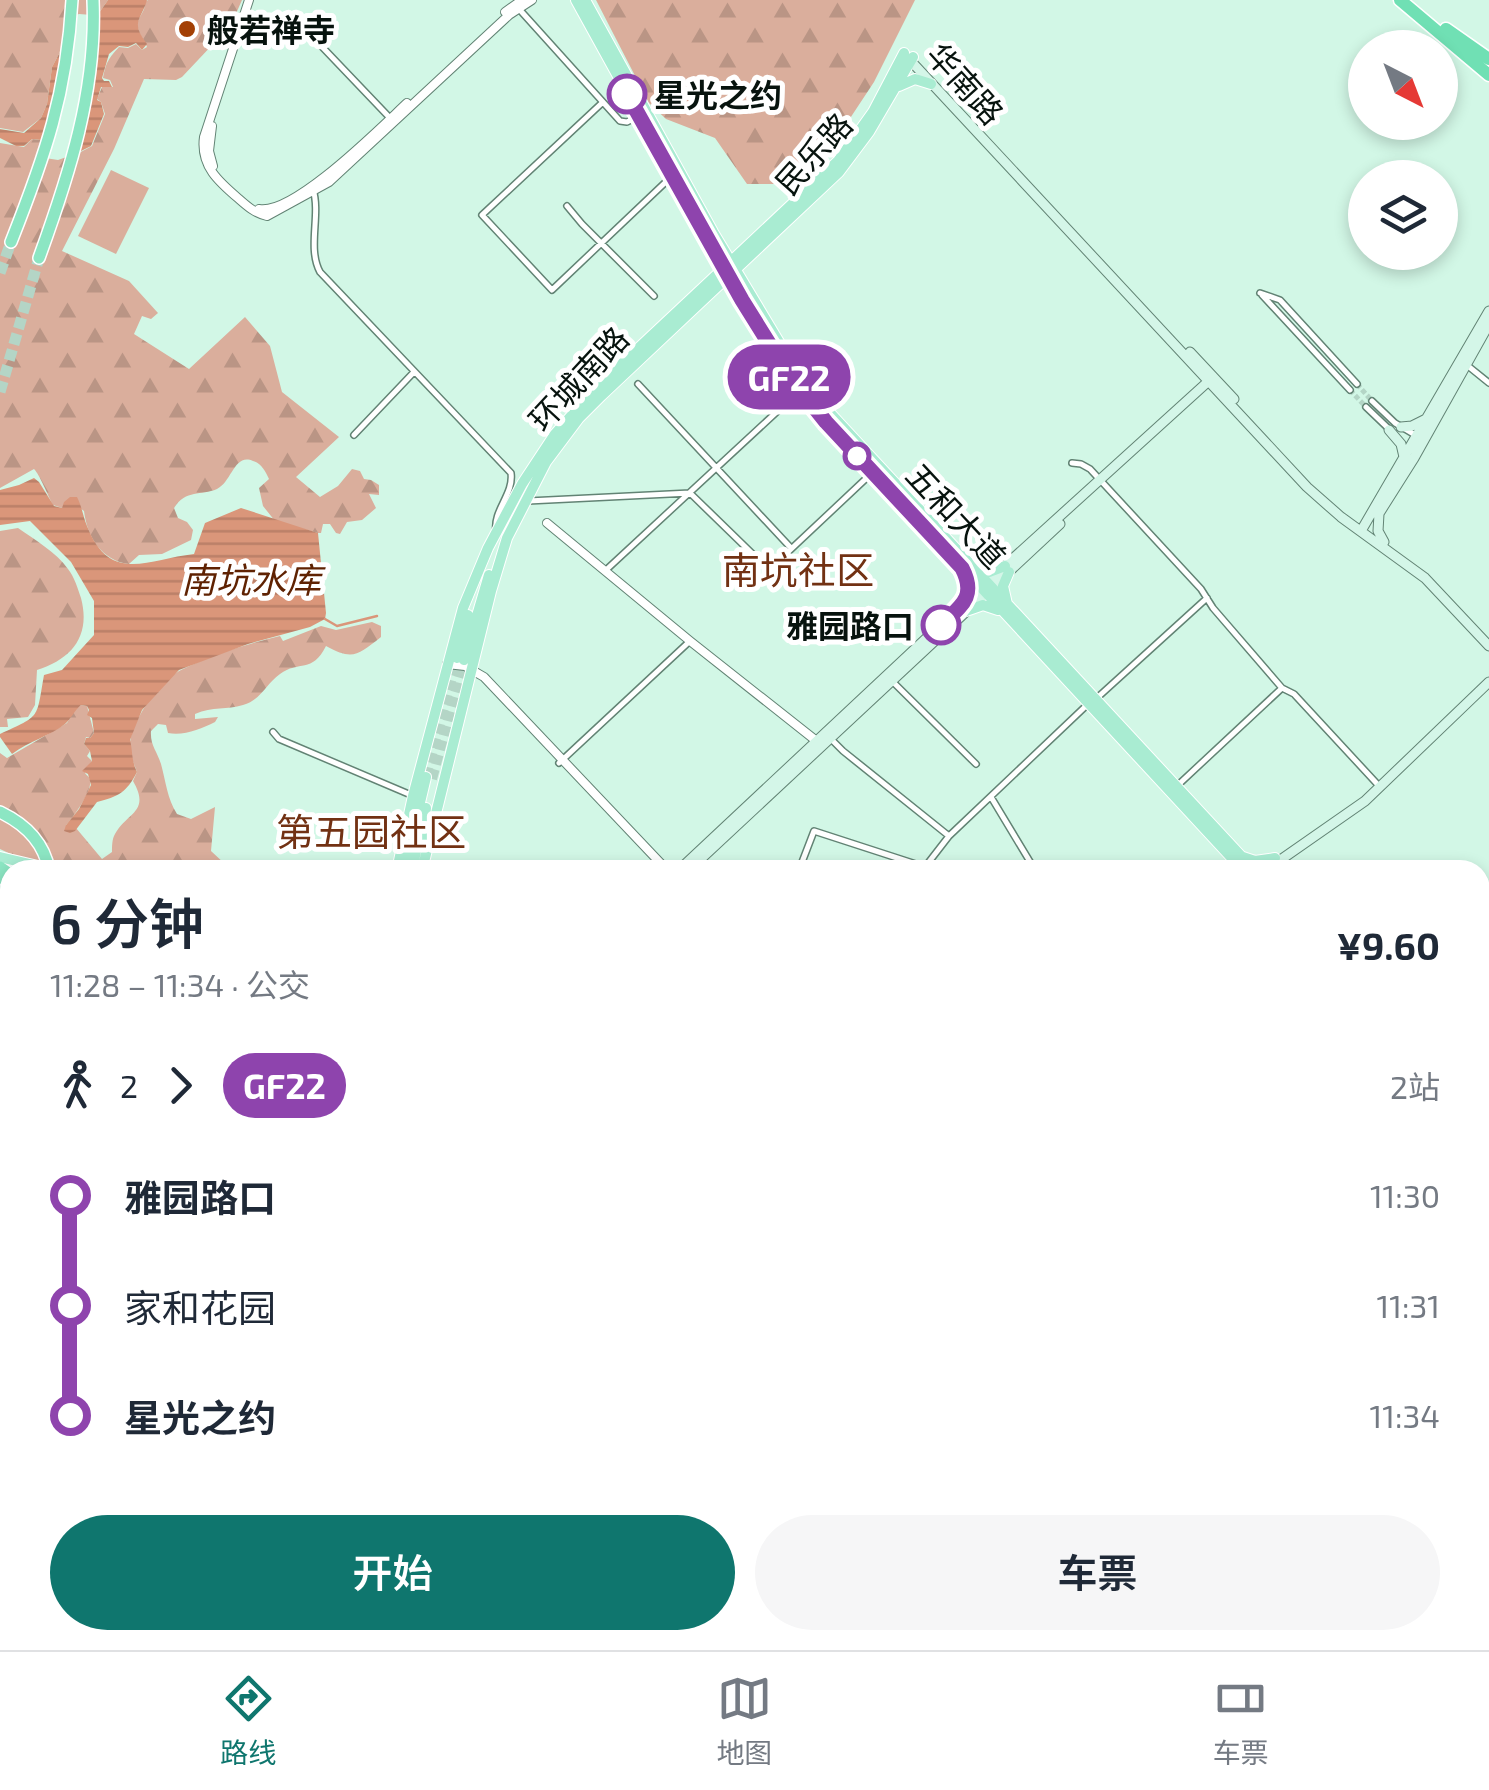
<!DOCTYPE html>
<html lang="zh">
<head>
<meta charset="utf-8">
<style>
	:root { --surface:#fff; --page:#f6f6f7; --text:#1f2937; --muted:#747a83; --line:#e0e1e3; --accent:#0f766e }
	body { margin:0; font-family:"Exo 2","Noto Sans SC",sans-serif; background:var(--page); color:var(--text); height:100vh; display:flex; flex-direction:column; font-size:38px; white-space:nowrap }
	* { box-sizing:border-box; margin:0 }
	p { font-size:32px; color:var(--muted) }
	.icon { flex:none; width:55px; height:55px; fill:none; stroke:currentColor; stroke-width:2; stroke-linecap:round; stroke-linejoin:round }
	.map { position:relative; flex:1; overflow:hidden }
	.drawer { position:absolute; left:0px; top:860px; width:1490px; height:790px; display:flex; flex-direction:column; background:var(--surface); border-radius:30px 30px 0 0; box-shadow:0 5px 15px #0003 }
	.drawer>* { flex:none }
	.badge { padding:0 20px; border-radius:32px; font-size:35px; line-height:65px }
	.needle { width:65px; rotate:138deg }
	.buttons { position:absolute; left:1348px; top:30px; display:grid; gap:20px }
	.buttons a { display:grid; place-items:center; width:110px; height:110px; border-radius:50%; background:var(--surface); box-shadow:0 5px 15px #0003; font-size:50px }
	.map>.badge { position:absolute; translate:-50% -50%; box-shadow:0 0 0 5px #fff }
	.legs { display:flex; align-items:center; gap:15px; height:110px; padding:0 50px; font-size:32px }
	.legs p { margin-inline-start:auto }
	.summary { display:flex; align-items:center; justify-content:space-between; height:170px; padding:0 50px }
	h1 { font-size:55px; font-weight:600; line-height:75px }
	.primary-button { display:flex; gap:20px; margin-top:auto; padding:20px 50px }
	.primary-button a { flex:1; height:115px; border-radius:60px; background:var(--accent); color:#fff; font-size:40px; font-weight:600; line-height:115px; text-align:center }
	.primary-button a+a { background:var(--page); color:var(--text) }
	ul { padding:0 50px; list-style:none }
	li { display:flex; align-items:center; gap:35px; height:110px; font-size:38px }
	li i { display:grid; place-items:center; width:15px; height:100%; margin:0 12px; background:currentColor }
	li i::after { content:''; width:25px; height:25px; margin:-12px; border:8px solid; border-radius:50%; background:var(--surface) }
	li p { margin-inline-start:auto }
	li:first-child i { background:linear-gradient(#0000 50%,currentColor 0) }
	li:last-child i { background:linear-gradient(currentColor 50%,#0000 0) }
	.tab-bar { display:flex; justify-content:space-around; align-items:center; height:140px; border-top:2px solid var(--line); background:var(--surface); font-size:28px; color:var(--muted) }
	.tab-bar a { display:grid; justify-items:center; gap:5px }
	.tab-bar .current { color:var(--accent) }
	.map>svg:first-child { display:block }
	.forest { fill:url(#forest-firs) }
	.pitch { fill:#daae9c }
	.water { fill:url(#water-rules) }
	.pier { fill:#d2f7e6 }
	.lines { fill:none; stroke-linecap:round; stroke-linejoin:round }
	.stream { stroke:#da967a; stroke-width:2.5 }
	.minor-tunnel { stroke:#b4d5c6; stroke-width:5; stroke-dasharray:5 2.5; stroke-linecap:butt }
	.primary-tunnel { stroke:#b4d5c6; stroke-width:10; stroke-dasharray:10 5; stroke-linecap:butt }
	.trunk-tunnel { stroke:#b4d5c6; stroke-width:11; stroke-dasharray:11 5.5; stroke-linecap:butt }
	.minor-casing { stroke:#628374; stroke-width:8 }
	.tertiary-casing { stroke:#628374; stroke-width:10 }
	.secondary-casing { stroke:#628374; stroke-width:11 }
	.primary-casing { stroke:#fff; stroke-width:12 }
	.trunk-casing { stroke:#fff; stroke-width:14 }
	.motorway-casing { stroke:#fff; stroke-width:15 }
	.minor { stroke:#fff; stroke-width:5 }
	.tertiary { stroke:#fff; stroke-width:8 }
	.secondary { stroke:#d4f6e8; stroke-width:9 }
	.primary { stroke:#a9ecd2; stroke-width:10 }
	.trunk { stroke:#8ce6c3; stroke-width:11 }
	.motorway { stroke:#70e0b4; stroke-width:12 }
	.rail-casing { stroke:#4c6158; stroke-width:6 }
	.rail { stroke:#fff; stroke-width:2.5; stroke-dasharray:8; stroke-linecap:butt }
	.trunk-bridge-casing { stroke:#fff; stroke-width:14; stroke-linecap:butt }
	.trunk-bridge { stroke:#8ce6c3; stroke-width:11 }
	.line-1-casing { stroke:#fff; stroke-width:22 }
	.line-1 { stroke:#8e44ad; stroke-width:15 }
	.poi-dot { fill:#a34005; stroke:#fff; stroke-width:4 }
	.stop-1-dot { fill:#fff; stroke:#8e44ad; stroke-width:5 }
	.labels { text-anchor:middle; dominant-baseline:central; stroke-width:10; stroke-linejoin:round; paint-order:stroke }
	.poi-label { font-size:32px; font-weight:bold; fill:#07130e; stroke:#fff; text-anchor:start }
	.street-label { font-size:32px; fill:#07130e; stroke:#fff }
	.stop-label { font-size:32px; font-weight:bold; fill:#07130e; stroke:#fff; text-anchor:start }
	.water-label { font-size:35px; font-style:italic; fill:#5f2202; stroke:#fff }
	.quarter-label { font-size:38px; fill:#723113; stroke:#fff }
</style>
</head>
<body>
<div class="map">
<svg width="1489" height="1650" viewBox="0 0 1489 1650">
	<defs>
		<pattern id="forest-firs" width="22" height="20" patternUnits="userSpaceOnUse" patternTransform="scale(2.5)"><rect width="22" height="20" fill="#daae9c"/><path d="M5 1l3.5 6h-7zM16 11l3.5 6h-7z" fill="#ba9585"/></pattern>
		<pattern id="water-rules" width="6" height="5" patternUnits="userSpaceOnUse" patternTransform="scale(2.5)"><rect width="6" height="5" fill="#da967a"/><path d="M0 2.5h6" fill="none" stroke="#ba8068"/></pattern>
	</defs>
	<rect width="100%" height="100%" fill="#d2f7e6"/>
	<!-- forest -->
	<path class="forest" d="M0 0H108L94 20 65 24 60 52 52 67 47 104 41 118 23 132 0 128Z
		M148 0H242L231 25 182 77 176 80 144 79 114 149 62 251 129 281 158 313 151 319 142 316 134 334 189 369 245 317 270 346 282 392 339 437 296 477 320 497 338 486 352 469 360 471 364 479 371 480 379 485V495L369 494 376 508 362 520 347 522 340 534 336 533 330 524H323L321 533H318L275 521 263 506 259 488 269 479C265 471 262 464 253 461 234 453 232 482 217 489 201 496 186 489 174 508L178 518 187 522 193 530 191 540 162 554 139 555 129 564C102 561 87 537 84 511L69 500 62 508 53 505C48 496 40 475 34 469L0 488V143L24 147 32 139 41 140 45 145 77 154 92 146 105 114 101 102 97 99 102 87H113L110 80 103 78C106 62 109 58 119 47L128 48 136 44 142 50 147 47C145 41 139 34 138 28 135 18 146 13 145 2Z
		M596 0H915L874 82 837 138 793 184H747L715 138 666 119 649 103Z
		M18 528C35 540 56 552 68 569 74 576 78 589 81 598 91 636 72 659 37 670L35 705 28 717 7 719 8 727H0V531Z
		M372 622 381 626V637C358 655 353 661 326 646 312 674 299 660 280 674 266 684 261 700 243 705 227 710 213 706 195 714V719L218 717 215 722C201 729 184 736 168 733L166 725 158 724 151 731C150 745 157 751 161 764 166 782 167 798 177 814L191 819 215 807 211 851 225 864 221 870C149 870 66 881 0 849V753L7 758 67 723 75 709 81 705 87 706 94 733 90 738 86 737 84 744 90 751 87 756 92 761 85 773C87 776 90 777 90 780 93 790 73 818 66 825L76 828 102 859 112 852C112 846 112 839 115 834 127 812 151 812 133 781L137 772C134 763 128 753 130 742 134 717 160 680 183 669 214 654 247 644 280 636L283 641 321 626 336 630Z
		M0 1049 10 1075V1640H89L72 1650H0Z"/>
	<!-- pitch -->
	<path class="pitch" d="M111 170 149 188 116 254 78 236Z"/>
	<!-- water -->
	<path class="water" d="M108 0H147C141 21 130 21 147 44L142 50 136 43 128 47 119 46 109 54 102 78 104 81H109L112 87H101L97 100 101 102 104 114 91 146 77 153 45 145 41 140 32 139 24 146H16L0 138V129L24 133 41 118 47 104 52 67 60 52 65 24 94 20Z
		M34 478 39 482 54 506 62 508 64 502 70 497H77C82 507 83 516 87 526 110 585 148 559 194 554L205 523 241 508 318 533 326 613 325 619 310 627 248 644 179 670 142 710 130 740C133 752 131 759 137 772 127 792 118 797 97 802L75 831 70 833 64 831 66 825 79 809 91 785 88 774 82 771 92 761 90 751 84 744 86 738H90L94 733 92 718 87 715 89 710 87 706 81 705C74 711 71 719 65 724 50 736 29 741 12 754L0 737V734C42 715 36 719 44 675L62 670 94 635V601L71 562 30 521 0 525V490L19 485Z"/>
	<!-- pier -->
	<path class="pier" d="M100 5 96 71 78 158 72 155 58 160 45 158 64 40 65 19 79 14 92 15Z"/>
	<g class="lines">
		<!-- stream -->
		<path class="stream" d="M325 619 337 626 377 616"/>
		<!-- minor-tunnel -->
		<path class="minor-tunnel" d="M1357 384 1372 401
			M1350 390 1366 407"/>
		<!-- primary-tunnel -->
		<path class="primary-tunnel" d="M426 777 457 659
			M432 779 464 660"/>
		<!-- trunk-tunnel -->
		<path class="trunk-tunnel" d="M0 273 11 242
			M0 392 39 258"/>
		<!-- minor casing -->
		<g class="minor-casing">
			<path id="minor" d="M519 9 620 121 627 122 639 116
				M241 25 253 28 307 31 390 118
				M603 102 482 215 552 290 671 177
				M313 189C321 215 307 248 320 272L511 473C514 494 493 510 496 531
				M567 206 582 224 654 296
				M1260 293 1280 300 1357 384
				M1262 295 1350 390
				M1468 366 1489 383
				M638 384 791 548
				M1372 401 1395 423 1417 436
				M1366 407 1389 429
				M354 435 414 372
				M1072 463 1081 464 1090 469 1201 589 1213 608 1282 688 1294 694 1380 787
				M528 501 690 493 766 567H772L873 472
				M606 570 795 395
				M892 681 976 764
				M1098 697 1207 598
				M273 732 279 739 411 795
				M832 740 843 751 949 836
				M559 763 690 641
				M1178 785 1282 688
				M991 797 1035 870
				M799 870 814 831 925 867 949 836 1088 704
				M1480 1499 1489 1507
				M298 1640 308 1650
				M984 1640 993 1650
				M1282 1640 1290 1650
				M42 1648 57 1640
				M309 1650 324 1643 334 1644 327 1650
				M721 1650 732 1640
				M1318 1650 1331 1640"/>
		</g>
		<!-- tertiary casing -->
		<g class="tertiary-casing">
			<path id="tertiary" d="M249 0 204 137C200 166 219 182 239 199 248 207 255 213 267 216L329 182 509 15 532 0
				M505 12 522 0
				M212 126 209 151 213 166
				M259 209C294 215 380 128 407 103
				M547 523 690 641 819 743
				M447 664 465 666 484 677 667 870
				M1480 1429 1489 1421
				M565 1640 574 1650
				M451 1650 463 1640
				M1402 1650 1405 1640"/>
		</g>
		<!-- secondary casing -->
		<g class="secondary-casing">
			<path id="secondary" d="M909 59 1307 487 1341 517 1425 578 1489 646
				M1190 352 1234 399
				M1401 427 1412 426 1426 419
				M1389 430 1401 444 1404 457
				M1379 514 1378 531 1384 542
				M1378 515 1414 458 1489 324
				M1361 531 1489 311
				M679 870 964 603 1212 378
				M689 870 1060 524
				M1266 870 1365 801 1489 682"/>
		</g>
		<!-- primary casing -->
		<g class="primary-casing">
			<path id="primary" d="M576 0 742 301 800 392 1243 870
				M585 0 713 232 806 387 1254 870
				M899 86 915 79 931 84
				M973 567 989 572 1005 566
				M964 603 969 590 965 573
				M1007 604 1003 586 1009 572
				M966 611 983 605 998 610
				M457 658 468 615
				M464 660 489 575
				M422 845 426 808
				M0 857 55 870
				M1243 857 1255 861 1275 858
				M397 870 413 796 463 608 488 548 522 484 555 434 595 389 838 161 873 112 904 53
				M404 870 426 777
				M412 870 417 847
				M422 870 491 591 507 538 546 462 579 418 601 396 839 172 869 132 913 57
				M0 902 10 903
				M1480 1068H1482
				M1480 1113 1489 1123
				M1480 1124 1489 1134
				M1480 1148 1489 1140
				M1480 1156 1489 1153
				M346 1640 351 1650
				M358 1640 362 1650
				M1132 1640 1147 1650
				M1146 1640 1162 1650
				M188 1650 198 1640
				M200 1650 210 1640
				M923 1650 933 1640
				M940 1650 950 1640
				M1196 1650 1209 1646"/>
		</g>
		<!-- trunk casing -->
		<g class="trunk-casing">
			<path id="trunk" d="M11 242C45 156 67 93 72 0
				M39 258C69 175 97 90 93 0
				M0 812C25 824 44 842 49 870
				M0 867 10 874
				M0 877 10 883
				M0 910 10 935
				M0 964 10 999
				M0 1005 10 1037
				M0 1446 10 1393
				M10 1451 7 1490 10 1529
				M0 1535 10 1582
				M28 1640 31 1650"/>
		</g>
		<!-- motorway casing -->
		<g class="motorway-casing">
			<path id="motorway" d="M1400 0 1489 75
				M1446 29 1489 59"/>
		</g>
		<!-- minor -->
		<use href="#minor" class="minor"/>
		<!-- tertiary -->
		<use href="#tertiary" class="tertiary"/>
		<!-- secondary -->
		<use href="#secondary" class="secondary"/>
		<!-- primary -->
		<use href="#primary" class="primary"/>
		<!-- trunk -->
		<use href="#trunk" class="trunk"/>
		<!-- motorway -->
		<use href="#motorway" class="motorway"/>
		<!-- rail casing -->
		<g class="rail-casing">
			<path id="rail" d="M1480 1355 1489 1326
				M1387 1650 1391 1640"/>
		</g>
		<!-- rail -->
		<use href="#rail" class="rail"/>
		<!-- trunk-bridge casing -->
		<g class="trunk-bridge-casing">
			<path id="trunk-bridge" d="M0 1005 10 998
				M39 1640 43 1650"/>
		</g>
		<!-- trunk-bridge -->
		<use href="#trunk-bridge" class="trunk-bridge"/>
	</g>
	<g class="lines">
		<!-- line-1 casing -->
		<g class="line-1-casing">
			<path id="line-1" d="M627 94 742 300 790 377 826 422 962 568C977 597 961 606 941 625"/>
		</g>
		<!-- line-1 -->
		<use href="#line-1" class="line-1"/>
	</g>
	<!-- markers -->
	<circle class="poi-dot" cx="187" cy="29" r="10"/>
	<g class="stop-1-dot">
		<circle cx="627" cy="94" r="18"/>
		<circle cx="857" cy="456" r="12"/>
		<circle cx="941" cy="625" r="18"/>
	</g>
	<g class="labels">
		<!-- poi labels -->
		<g class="poi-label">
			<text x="207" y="29">般若禅寺</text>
		</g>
		<!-- street labels -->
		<g class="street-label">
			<text transform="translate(966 83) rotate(48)">华南路</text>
			<text transform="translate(813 153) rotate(-48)">民乐路</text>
			<text transform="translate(578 378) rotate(-47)">环城南路</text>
			<text transform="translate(957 515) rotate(47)">五和大道</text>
		</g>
		<!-- stop labels -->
		<g class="stop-label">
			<text x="654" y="94">星光之约</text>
			<text x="914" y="625" text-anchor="end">雅园路口</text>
		</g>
		<!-- water labels -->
		<g class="water-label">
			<text x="251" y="579">南坑水库</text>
		</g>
		<!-- quarter labels -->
		<g class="quarter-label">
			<text x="798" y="569">南坑社区</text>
			<text x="371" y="831">第五园社区</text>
		</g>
	</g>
</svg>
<div class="buttons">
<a><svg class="needle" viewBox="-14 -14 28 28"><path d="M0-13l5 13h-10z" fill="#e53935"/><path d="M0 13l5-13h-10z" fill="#747a83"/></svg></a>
<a><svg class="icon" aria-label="layers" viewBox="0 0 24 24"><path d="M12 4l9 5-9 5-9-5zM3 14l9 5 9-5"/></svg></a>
</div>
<b class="badge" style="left:789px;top:377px;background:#8e44ad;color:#fff">GF22</b>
<section class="drawer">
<div class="summary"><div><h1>6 分钟</h1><p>11:28 – 11:34 · 公交</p></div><b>¥9.60</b></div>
<div class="legs"><svg class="icon" aria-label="walk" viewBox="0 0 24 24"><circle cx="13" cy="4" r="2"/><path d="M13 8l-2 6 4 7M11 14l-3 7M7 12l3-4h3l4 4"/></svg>2<svg class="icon" aria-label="forward" viewBox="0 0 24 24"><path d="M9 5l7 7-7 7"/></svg><b class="badge" style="background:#8e44ad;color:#fff">GF22</b><p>2站</p></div>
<ul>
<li><i style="color:#8e44ad"></i><b>雅园路口</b><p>11:30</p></li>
<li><i style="color:#8e44ad"></i><span>家和花园</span><p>11:31</p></li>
<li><i style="color:#8e44ad"></i><b>星光之约</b><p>11:34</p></li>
</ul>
<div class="primary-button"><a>开始</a><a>车票</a></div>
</section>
</div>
<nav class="tab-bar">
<a class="current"><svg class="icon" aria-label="directions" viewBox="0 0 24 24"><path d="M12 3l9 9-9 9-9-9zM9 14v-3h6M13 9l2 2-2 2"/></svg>路线</a>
<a><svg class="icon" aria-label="map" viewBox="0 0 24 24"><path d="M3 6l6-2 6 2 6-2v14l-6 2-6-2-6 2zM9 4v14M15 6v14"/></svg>地图</a>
<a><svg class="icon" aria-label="tickets" viewBox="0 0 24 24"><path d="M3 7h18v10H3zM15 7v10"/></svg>车票</a>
</nav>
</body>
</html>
